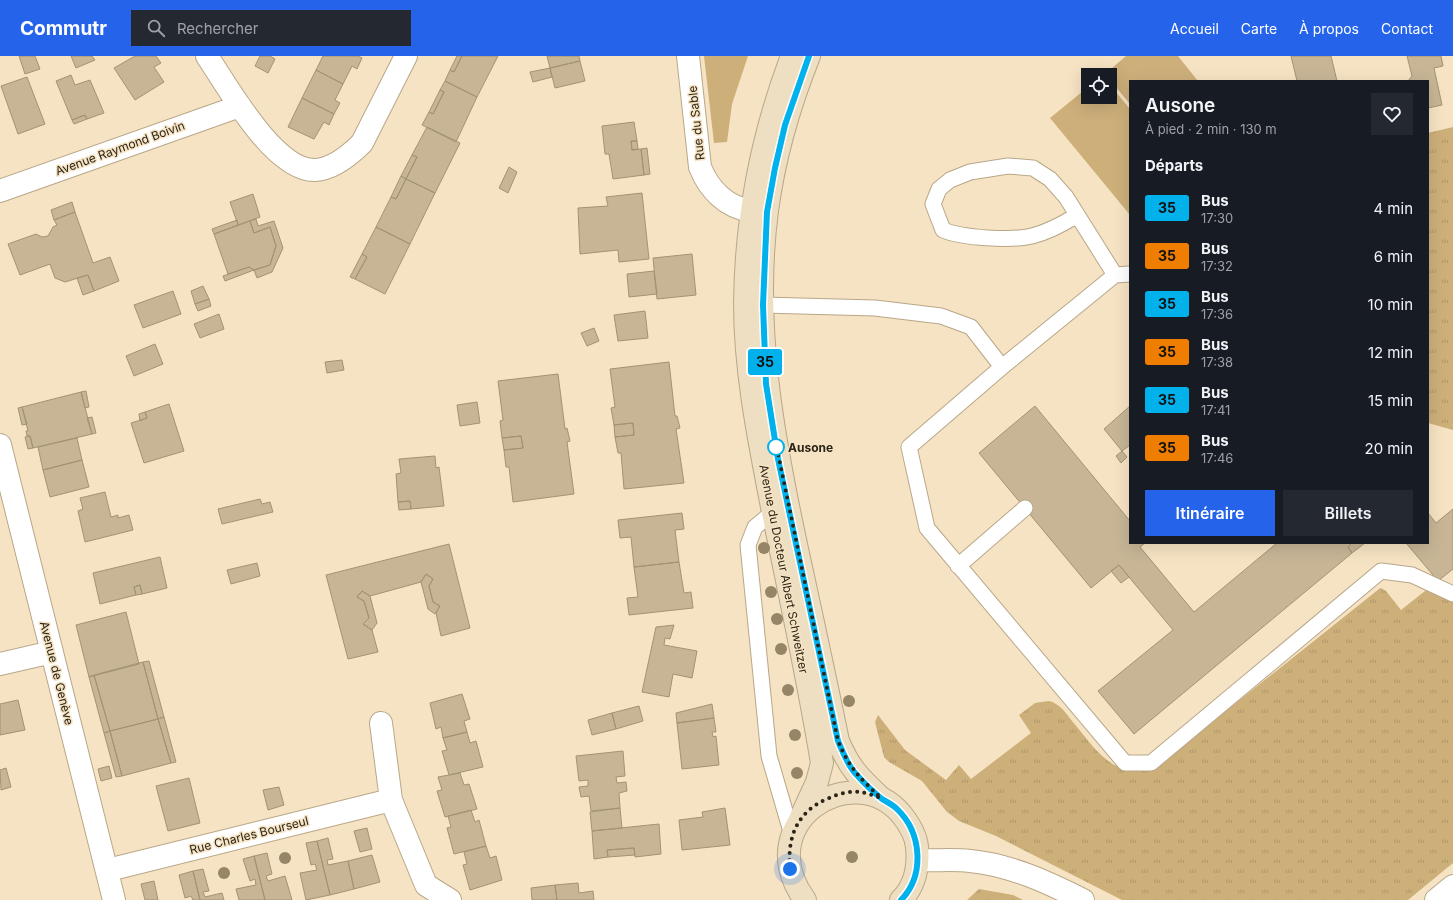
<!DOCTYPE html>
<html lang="fr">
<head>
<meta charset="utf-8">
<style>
	:root { --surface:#171b24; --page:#242831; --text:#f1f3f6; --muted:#9ea1a6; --accent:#2563eb }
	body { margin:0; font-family:Inter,sans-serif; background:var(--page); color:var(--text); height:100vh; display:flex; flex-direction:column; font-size:15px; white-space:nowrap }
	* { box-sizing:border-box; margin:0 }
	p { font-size:13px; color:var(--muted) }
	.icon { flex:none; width:22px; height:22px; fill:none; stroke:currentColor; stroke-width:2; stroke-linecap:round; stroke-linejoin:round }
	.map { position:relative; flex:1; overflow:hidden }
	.drawer { position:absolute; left:1129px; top:24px; width:300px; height:464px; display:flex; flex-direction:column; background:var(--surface); border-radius:0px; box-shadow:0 4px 16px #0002 }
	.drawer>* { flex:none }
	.badge { padding:0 8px; border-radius:3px; font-size:14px; line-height:26px }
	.controls { position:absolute; left:1081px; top:12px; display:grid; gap:8px }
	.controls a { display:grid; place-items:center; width:36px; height:36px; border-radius:0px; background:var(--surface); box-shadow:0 4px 16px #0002; font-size:20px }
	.you { position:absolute; width:20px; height:20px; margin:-10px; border:3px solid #fff; border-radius:50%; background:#1a73e8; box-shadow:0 0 0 6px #1a73e833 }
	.map>.badge { position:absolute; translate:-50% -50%; box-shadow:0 0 0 2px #fff }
	h2 { padding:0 16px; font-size:15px; line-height:36px }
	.round { display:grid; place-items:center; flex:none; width:42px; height:42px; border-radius:0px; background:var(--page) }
	.head { display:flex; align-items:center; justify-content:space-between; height:68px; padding:0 16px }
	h1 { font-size:19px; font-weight:600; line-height:30px }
	.action { display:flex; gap:8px; margin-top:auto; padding:8px 16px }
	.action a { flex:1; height:46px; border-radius:0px; background:var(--accent); color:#fff; font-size:16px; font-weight:600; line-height:46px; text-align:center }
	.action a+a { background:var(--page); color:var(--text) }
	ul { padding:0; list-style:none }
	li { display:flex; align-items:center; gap:12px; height:48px; padding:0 16px }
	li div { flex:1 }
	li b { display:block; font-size:15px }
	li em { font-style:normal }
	li .badge { min-width:44px; font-weight:700; text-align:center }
	header { display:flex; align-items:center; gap:24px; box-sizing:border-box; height:56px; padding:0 20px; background:var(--accent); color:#fff }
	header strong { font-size:19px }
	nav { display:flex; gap:22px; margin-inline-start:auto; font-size:14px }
	.search { width:280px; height:36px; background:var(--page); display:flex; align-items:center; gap:10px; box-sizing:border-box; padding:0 14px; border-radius:0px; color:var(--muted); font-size:15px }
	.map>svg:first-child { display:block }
	.grass { fill:#cdaf7a }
	.park { fill:url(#park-tufts) }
	.building { fill:#c7b596; stroke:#a49274 }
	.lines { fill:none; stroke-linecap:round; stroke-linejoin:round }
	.lane-casing { stroke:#b8a788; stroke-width:17 }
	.street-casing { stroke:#b8a788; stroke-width:24 }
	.secondary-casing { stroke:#b8a788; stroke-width:24 }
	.lane { stroke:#fff; stroke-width:15 }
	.street { stroke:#fff; stroke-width:22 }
	.secondary { stroke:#eedfc2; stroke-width:22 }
	.tree { fill:#968566 }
	.line-casing { stroke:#fff; stroke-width:9 }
	.line { stroke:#00b1eb; stroke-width:6 }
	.walk { stroke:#2b2418; stroke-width:4; stroke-dasharray:0 7.2 }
	.stop-dot { fill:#fff; stroke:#00b1eb; stroke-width:2 }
	.labels { text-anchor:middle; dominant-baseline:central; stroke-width:3; stroke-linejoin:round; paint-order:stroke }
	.street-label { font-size:12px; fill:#2b2418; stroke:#f6e3c3 }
	.stop-label { font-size:12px; font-weight:bold; fill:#2b2418; stroke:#f6e3c3; text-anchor:start }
</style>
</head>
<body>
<header>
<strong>Commutr</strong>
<div class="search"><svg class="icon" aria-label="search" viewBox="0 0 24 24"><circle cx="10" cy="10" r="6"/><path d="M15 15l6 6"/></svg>Rechercher</div>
<nav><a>Accueil</a><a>Carte</a><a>À propos</a><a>Contact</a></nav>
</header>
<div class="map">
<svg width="1453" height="844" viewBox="0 0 1453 844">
	<defs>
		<pattern id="park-tufts" width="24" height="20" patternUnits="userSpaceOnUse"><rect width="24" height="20" fill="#cdaf7a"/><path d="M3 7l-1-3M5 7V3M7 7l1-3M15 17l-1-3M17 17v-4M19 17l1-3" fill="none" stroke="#b09669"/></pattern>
	</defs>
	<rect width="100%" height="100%" fill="#f6e3c3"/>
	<!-- grass -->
	<path class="grass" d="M704 0H748L732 48 727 86 714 87Z
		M1126 0H1178L1198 25H1130V48L1110 24V19L1105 18Z
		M1110 29 1130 53V159L1050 62 1088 31V41H1110Z"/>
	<!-- park -->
	<path class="park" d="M1453 71V374L1428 367V77Z
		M1430 531 1453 532V807L1408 844H1122L996 780 959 765 947 756 922 725 889 706 884 701 875 666 878 659 905 694 946 724 959 709 971 723 1031 677 1019 659 1035 647 1049 645C1060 648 1065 656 1072 665 1096 693 1114 727 1157 710L1379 533 1381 532 1386 535 1401 554Z
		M979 833 1013 839 1023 844H967Z"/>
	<!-- building -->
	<path class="building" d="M19 0H35L40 13 25 18Z
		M71 0H92L95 4 76 12Z
		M135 0H156L161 7 154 11 164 26 135 44 114 12Z
		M260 0H270L275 3 268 17 255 10Z
		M323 0H358L362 2 357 13 352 10 343 28 316 14Z
		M457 0H462L454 16 450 14Z
		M462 0H498L477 41 445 25 450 14 454 16Z
		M547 0H579L580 5 550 12Z
		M1291 0H1331L1337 25H1297Z
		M1407 0H1441L1443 10 1434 12 1442 49 1428 52V25H1408L1412 20Z
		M580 5 585 25 555 32 550 12Z
		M550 12 552 21 533 26 530 16Z
		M316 14 343 28 335 44 340 47 334 58 302 42Z
		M71 19 75 29 90 24 104 57 87 63 85 59 72 64 56 25Z
		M27 21 45 68 18 78 1 30Z
		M445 25 477 41 456 86 422 69 429 56 433 58 444 36 440 34Z
		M440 34 444 36 433 58 429 56Z
		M302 42 334 58 329 69 324 66 314 83 288 71Z
		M85 59 87 63 74 68 72 64Z
		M634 66 637 85H631L632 94 641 93 644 119 613 123 609 98H605L602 70Z
		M427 71 460 87 435 137 406 123 417 101 412 99Z
		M631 85H637L638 93 632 94Z
		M647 92 650 118 644 119 641 93Z
		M412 99 417 101 406 123 401 120Z
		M509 111 517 116 508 137 499 132Z
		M401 120 406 123 396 143 391 141Z
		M406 123 435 137 410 188 376 171 391 141 396 143Z
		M642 137 649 203 619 206 618 194 580 198 578 152 608 150 606 141Z
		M253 138 260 161 238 169 230 146Z
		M72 146 75 156 54 164 51 154Z
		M75 156 93 207 110 201 119 225 94 235 88 219 65 226 55 222 50 208 20 219 8 188 36 178 42 181 48 180 53 171 57 169 54 164Z
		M256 163 258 170 274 165 283 192 272 216 257 222 254 214 270 209 276 190 270 171 254 177 250 165Z
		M237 164 238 169 214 178 212 173Z
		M250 165 254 177 270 171 276 190 270 209 254 214 249 211 228 218 214 178Z
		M376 171 410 188 385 238 355 223 367 201 362 198Z
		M362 198 367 201 355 223 350 221Z
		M692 198 696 239 657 243 653 202Z
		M249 211 254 214 225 225 223 220Z
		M654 215 657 238 629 241 627 218Z
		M88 219 94 235 83 239 77 222Z
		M203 230 209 243 195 248 191 235Z
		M173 235 181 258 143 272 134 249Z
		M209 243 211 250 198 255 195 248Z
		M645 255 648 282 618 285 614 259Z
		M219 258 224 273 200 282 194 268Z
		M594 272 599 285 587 290 581 277Z
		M155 288 163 308 134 320 126 300Z
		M342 304 344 314 327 317 325 306Z
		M669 306 675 360H677L680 372 676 373 684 427 624 433 621 397H618L615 381 634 379 633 367 614 369 611 352 615 351 610 313Z
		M558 318 565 373 567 372 570 385 567 386 574 438 513 446 509 411H506L504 394 523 392 521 380 502 382 500 365 503 364 498 325Z
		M86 335 89 351 85 352 81 336Z
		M81 336 92 378 33 392 30 380H27L26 375H28L22 351Z
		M477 346 480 367 460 370 457 349Z
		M169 348 184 395 144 407 131 367 147 362 145 356Z
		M1035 350 1130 465V487H1145L1140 491 1194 556 1277 487H1352L1348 491 1352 497 1134 678 1098 635 1173 574 1119 509 1091 532 979 397Z
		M1130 350V389L1122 395 1104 373Z
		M22 351 27 368 22 369 18 352Z
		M145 356 147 362 140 365 139 358Z
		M92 361 96 377 92 378 87 362Z
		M633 367 634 379 615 381 614 369Z
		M30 380 33 392 28 393 25 381Z
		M521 380 523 392 504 394 502 382Z
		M77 382 82 404 43 414 38 391Z
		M1122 395 1127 401 1121 407 1116 400Z
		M435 400 436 412 439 411 444 450 411 453 410 445 398 446 396 418 401 417 399 403Z
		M82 404 89 431 50 441 43 414Z
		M105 436 111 461 118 459V462L129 459 133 474 85 486 78 455 83 453 80 442Z
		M260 443 262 448 270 446 273 456 222 468 218 453Z
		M410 445 411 453 399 454 398 446Z
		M1453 453V513L1438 525 1406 487H1428V457L1436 467Z
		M682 457 684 473 675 474 679 506 634 511 631 481 620 482 618 464Z
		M1352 487H1365L1352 497 1348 491Z
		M449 488 470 572 441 580 436 557 440 550 433 546 429 530 433 523 426 518 421 526 370 540 362 535 357 541 364 545 369 562 363 568 372 574 378 596 348 603 326 519Z
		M160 501 167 532 142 538 140 529 134 531 136 539 100 548 93 517Z
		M679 506 684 537 691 536 693 552 629 559 627 542 638 541 634 511Z
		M257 507 260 520 231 528 227 514Z
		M1119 509 1129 521 1121 527 1111 515Z
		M426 518 433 523 429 530 433 546 440 550 435 558 428 553 421 526Z
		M140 529 142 538 136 539 134 531Z
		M362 535 370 540 377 567 372 574 363 568 369 562 364 545 357 541Z
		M126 556 139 608 89 621 76 569Z
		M674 569 670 583 665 582 664 589 697 595 692 622 673 618 669 641 642 636 656 571Z
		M149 605 164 661 158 663 143 606Z
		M143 606 158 663 110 675 94 619Z
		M94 619 110 675 104 677 89 621Z
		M462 638 470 663 464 665 467 676 443 682 441 671 436 673 430 647Z
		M18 644 25 674 0 679V648Z
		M712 648 714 662 677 667 676 657Z
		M639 650 643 665 616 673 612 657Z
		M612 657 616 673 592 679 588 664Z
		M164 661 176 706 171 707 158 663Z
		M714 662 716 676H712L713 681 716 680 719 709 682 713 677 667Z
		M158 663 171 707 122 720 110 675Z
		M110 675 122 720 116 721 104 677Z
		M467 676 470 687 476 685 483 711 449 719 442 695 447 694 443 682Z
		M623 695 625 720 616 721 617 727 626 726 627 735 619 737 620 752 591 755 589 740 581 741 579 731 588 730V724L579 725 576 700Z
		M109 710 112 722 101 725 98 713Z
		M6 712 11 731 1 734 0 714Z
		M460 717 464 729 469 728 477 753 445 761 437 735 442 734 438 721Z
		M189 722 200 767 168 775 156 730Z
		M279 731 284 749 268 754 263 734Z
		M620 752 622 772 592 775 590 756Z
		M725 752 730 789 682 794 679 764 703 761 702 756Z
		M471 754 475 766 479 764 486 790 454 798 447 772 451 771 448 760Z
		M659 768 661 798 635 801 634 792 607 794 608 801 594 803 592 775Z
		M367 772 372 793 360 796 354 775Z
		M328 782 333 803 327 804 328 809 348 805 354 833 330 839 317 785Z
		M317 785 330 839 306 844 300 817 317 814 315 808 311 809 306 787Z
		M486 790 490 802 496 800 502 824 470 834 463 809 467 808 464 796Z
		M634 792 635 799 608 801 607 794Z
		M267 797 272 818 266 820 268 825 285 820 292 844H265L254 800Z
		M372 799 380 826 354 833 348 805Z
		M254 800 265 844H239L236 833 256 829 255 823 250 825 243 803Z
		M203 813 209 835 203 836 205 841 222 837 224 844H200L193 815Z
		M193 815 200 844H193L191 840 185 842 179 819Z
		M154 825 158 844H145L141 828Z
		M578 827 579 837 593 835 594 844H557L555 829Z
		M555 829 557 844H532L531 832Z"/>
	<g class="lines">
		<!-- lane casing -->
		<g class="lane-casing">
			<path id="lane" d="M1077 159C1063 168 1048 176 1032 180 1012 185 962 182 943 174L933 148 939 133 950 124 970 116 1008 110 1033 112 1050 123 1066 141 1115 219
				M763 249 875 252 941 260 971 271 1002 311 909 391 927 472 1125 707H1151L1381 515 1412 519 1453 538
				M1002 311 1115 219 1130 218
				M773 456 755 471 748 489 769 700 792 779
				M958 510 1025 452"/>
		</g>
		<!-- street casing -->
		<g class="street-casing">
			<path id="street" d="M207 0C228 31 274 115 315 114 333 113 350 99 362 87L406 0
				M688 0 700 111C709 134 727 152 752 155
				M0 135 240 50
				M0 389 114 844
				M0 608 52 596
				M381 667 391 744 426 829 450 844
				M918 804C935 805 953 803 970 805 1011 809 1047 826 1083 844
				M108 814 391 744
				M1436 844 1453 830"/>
		</g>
		<!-- secondary casing -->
		<g class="secondary-casing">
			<path id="secondary" d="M792 0C762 79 746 163 745 247 745 316 759 384 772 451 789 536 808 621 822 707L817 726 800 763
				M809 0C789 50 774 102 767 155 752 269 773 382 797 493 811 557 825 621 838 685 850 713 859 721 881 742
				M805 844C749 767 853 700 902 759 909 768 916 779 917 791 919 810 915 830 901 844"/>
		</g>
		<!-- lane -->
		<use href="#lane" class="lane"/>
		<!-- street -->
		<use href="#street" class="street"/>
		<!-- secondary -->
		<use href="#secondary" class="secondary"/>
	</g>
	<!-- trees -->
	<g class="tree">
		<circle cx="764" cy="492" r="6"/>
		<circle cx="771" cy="536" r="6"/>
		<circle cx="777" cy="563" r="6"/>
		<circle cx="781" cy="593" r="6"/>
		<circle cx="788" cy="634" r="6"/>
		<circle cx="849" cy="645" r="6"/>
		<circle cx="795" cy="679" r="6"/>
		<circle cx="797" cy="717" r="6"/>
		<circle cx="852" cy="801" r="6"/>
		<circle cx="285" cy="802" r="6"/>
		<circle cx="224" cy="817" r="6"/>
	</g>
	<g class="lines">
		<!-- line casing -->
		<g class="line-casing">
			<path id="line" d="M809 0 785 69 775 112 767 156 763 249 766 328 778 403 838 685C843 696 847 708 855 717 863 726 873 736 882 743 887 746 893 749 897 753 922 777 925 819 901 844"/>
		</g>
		<!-- line -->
		<use href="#line" class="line"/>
		<!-- walk -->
		<path class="walk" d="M776 391V388L838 685C850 713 859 721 881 742 874 740 867 737 860 736 849 735 837 738 827 743 797 756 787 781 790 813"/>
	</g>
	<!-- markers -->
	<circle class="stop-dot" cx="776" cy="391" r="8"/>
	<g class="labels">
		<!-- street labels -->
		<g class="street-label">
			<text transform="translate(696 67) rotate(-96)">Rue du Sable</text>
			<text transform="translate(120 92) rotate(-20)">Avenue Raymond Boivin</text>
			<text transform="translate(784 513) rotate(79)">Avenue du Docteur Albert Schweitzer</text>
			<text transform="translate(57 617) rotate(76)">Avenue de Genève</text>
			<text transform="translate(249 779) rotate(-14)">Rue Charles Bourseul</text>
		</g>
		<!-- stop labels -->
		<g class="stop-label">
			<text x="788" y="391">Ausone</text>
		</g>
	</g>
</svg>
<div class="controls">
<a><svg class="icon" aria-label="locate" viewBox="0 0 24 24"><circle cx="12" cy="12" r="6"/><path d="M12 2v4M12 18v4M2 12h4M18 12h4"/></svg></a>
</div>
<div class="you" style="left:790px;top:813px"></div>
<b class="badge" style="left:765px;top:306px;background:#00b1eb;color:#111">35</b>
<section class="drawer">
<div class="head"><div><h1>Ausone</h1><p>À pied · 2 min · 130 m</p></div><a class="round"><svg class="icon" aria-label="heart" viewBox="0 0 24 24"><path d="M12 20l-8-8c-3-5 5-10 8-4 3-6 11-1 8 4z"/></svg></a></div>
<h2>Départs</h2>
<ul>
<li><span class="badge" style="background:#00b1eb;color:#111">35</span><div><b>Bus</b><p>17:30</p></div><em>4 min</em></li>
<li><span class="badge" style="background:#ee7d00;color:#111">35</span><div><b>Bus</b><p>17:32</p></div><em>6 min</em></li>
<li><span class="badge" style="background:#00b1eb;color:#111">35</span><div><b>Bus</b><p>17:36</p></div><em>10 min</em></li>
<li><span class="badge" style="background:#ee7d00;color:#111">35</span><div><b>Bus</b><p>17:38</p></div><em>12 min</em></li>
<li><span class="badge" style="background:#00b1eb;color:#111">35</span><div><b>Bus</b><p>17:41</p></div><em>15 min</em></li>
<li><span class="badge" style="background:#ee7d00;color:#111">35</span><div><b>Bus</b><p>17:46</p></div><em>20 min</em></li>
</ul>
<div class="action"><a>Itinéraire</a><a>Billets</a></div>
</section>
</div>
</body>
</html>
